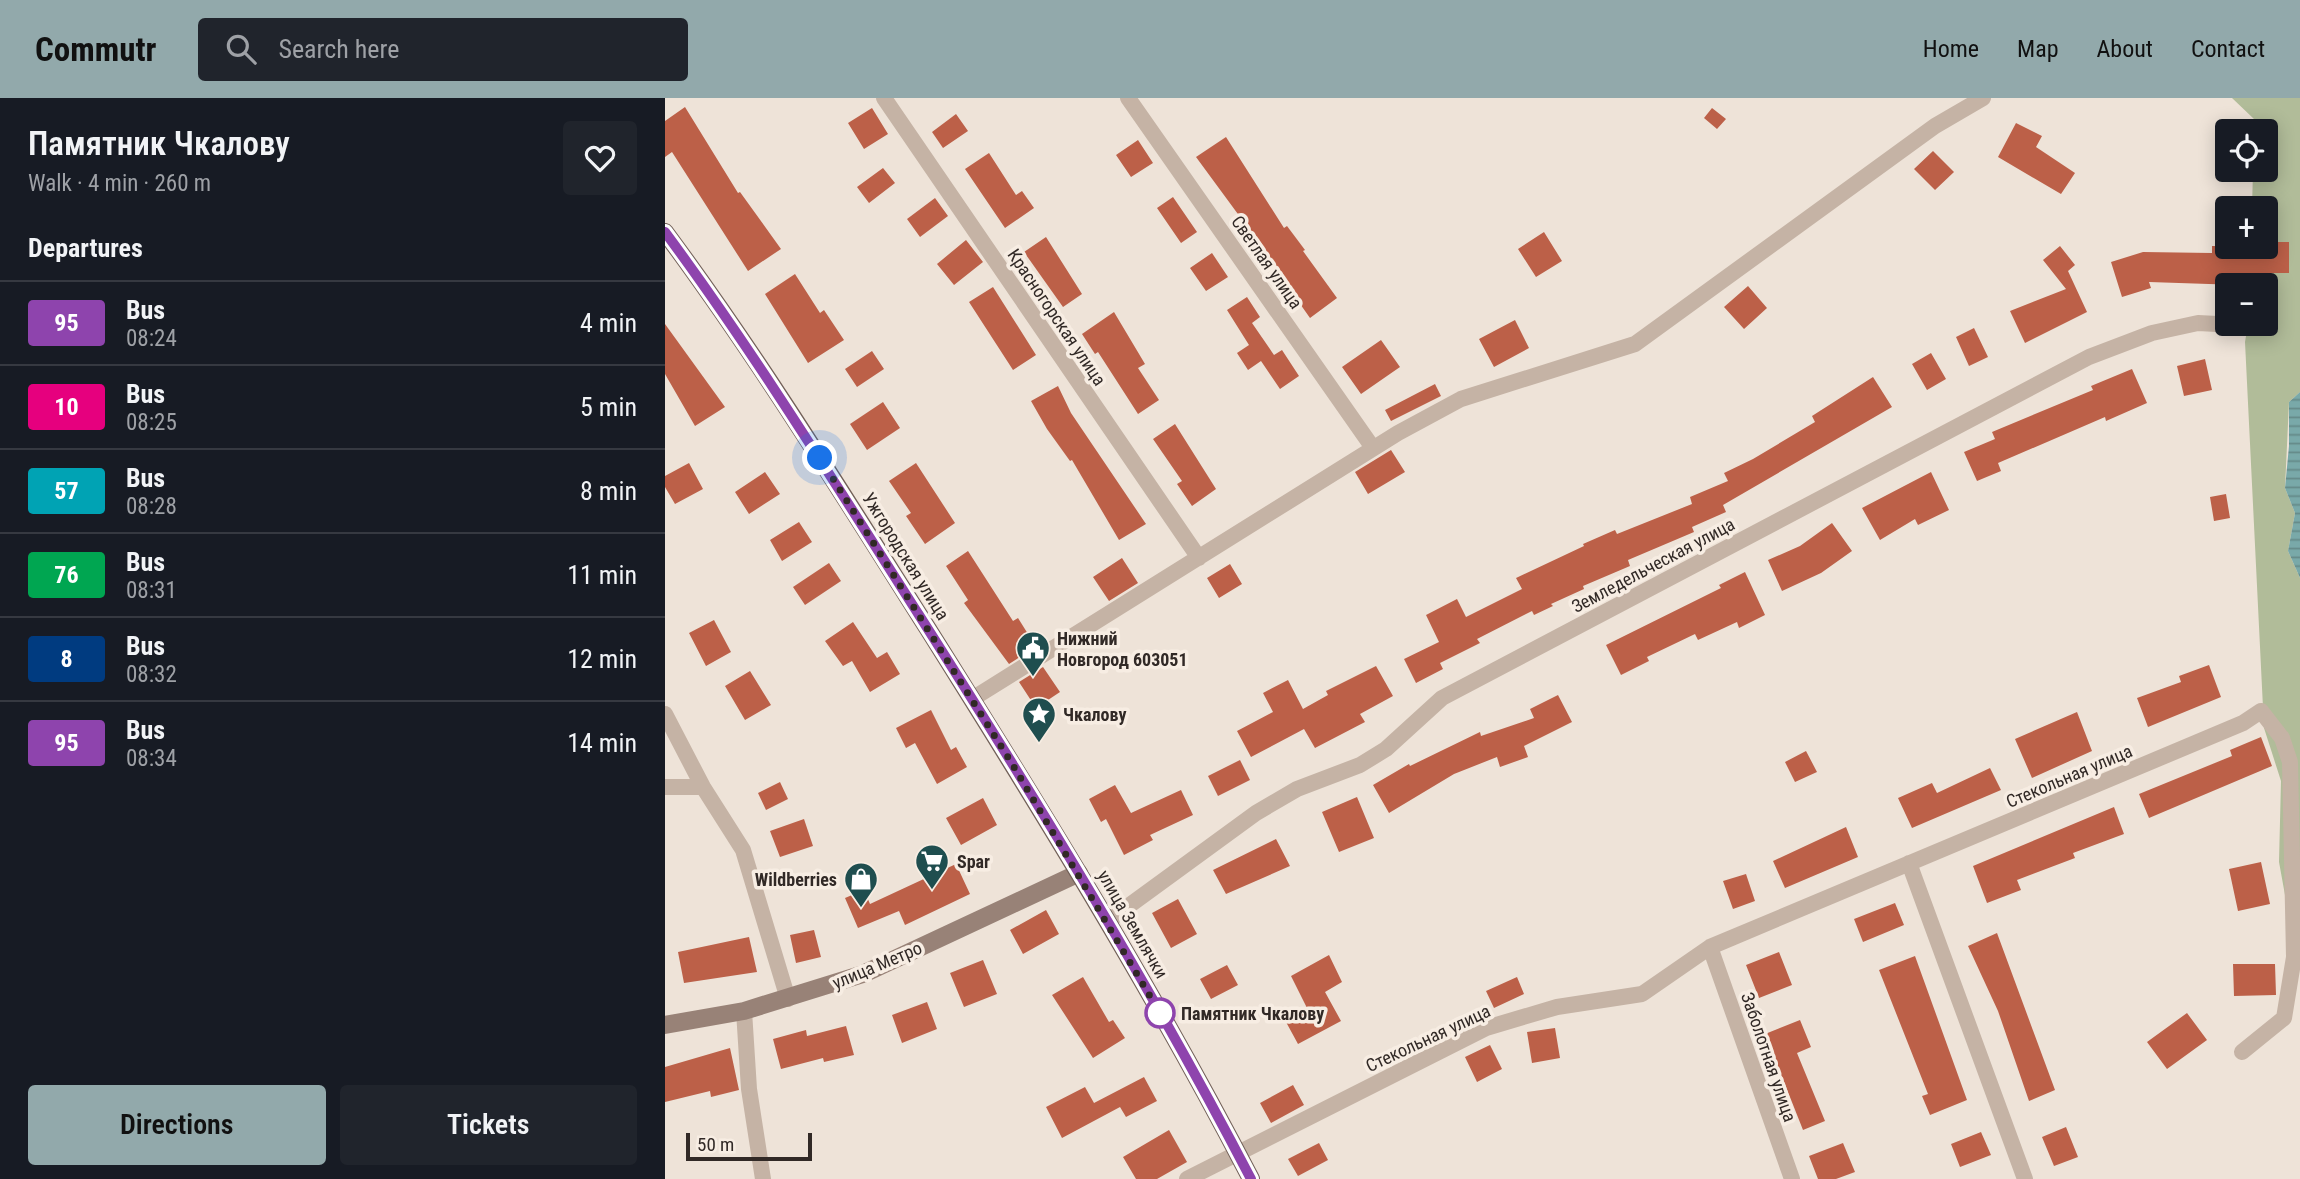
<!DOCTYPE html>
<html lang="en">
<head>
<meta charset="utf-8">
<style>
	:root { --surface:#171b24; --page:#20242c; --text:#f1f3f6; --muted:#9ea1a6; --line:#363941; --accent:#92a9ab }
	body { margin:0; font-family:"Roboto Condensed",sans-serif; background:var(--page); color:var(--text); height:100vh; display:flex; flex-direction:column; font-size:26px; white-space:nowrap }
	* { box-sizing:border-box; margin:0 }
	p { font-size:23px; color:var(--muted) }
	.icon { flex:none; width:38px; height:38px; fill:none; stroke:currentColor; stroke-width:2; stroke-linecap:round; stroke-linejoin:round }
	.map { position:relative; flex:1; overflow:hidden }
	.details { display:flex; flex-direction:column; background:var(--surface); width:665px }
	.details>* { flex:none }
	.badge { padding:0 14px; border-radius:5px; font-size:24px; line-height:46px }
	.buttons { position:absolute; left:1550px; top:21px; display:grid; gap:14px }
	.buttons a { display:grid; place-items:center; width:63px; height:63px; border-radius:7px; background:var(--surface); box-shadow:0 4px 18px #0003; font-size:35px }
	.scale { position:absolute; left:21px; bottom:18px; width:126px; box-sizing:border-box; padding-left:7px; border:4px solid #312926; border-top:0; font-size:19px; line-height:24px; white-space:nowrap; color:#312926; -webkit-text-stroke:5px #f7ede3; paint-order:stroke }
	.you { position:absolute; width:35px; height:35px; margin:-18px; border:5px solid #fff; border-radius:50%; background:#1a73e8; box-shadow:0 0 0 10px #1a73e833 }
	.map>.badge { position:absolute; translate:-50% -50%; box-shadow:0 0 0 4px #fff }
	h2 { padding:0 28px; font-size:26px; line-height:63px }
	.round { display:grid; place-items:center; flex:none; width:74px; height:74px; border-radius:7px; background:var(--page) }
	.head { display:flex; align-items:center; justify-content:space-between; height:119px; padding:0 28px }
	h1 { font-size:33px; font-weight:600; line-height:52px }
	.action { display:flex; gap:14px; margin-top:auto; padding:14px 28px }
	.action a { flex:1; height:80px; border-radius:7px; background:var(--accent); color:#111; font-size:28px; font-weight:600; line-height:80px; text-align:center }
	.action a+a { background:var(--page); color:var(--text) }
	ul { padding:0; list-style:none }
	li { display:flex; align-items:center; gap:21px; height:84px; padding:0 28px; border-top:2px solid var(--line) }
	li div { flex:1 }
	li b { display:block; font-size:26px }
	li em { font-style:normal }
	li .badge { min-width:77px; font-weight:700; text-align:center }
	header { display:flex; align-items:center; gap:42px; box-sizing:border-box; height:98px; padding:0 35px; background:var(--accent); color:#111 }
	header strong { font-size:33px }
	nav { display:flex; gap:38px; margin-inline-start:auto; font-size:24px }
	.search { width:490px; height:63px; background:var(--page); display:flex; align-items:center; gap:18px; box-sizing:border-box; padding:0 24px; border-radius:7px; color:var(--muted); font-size:26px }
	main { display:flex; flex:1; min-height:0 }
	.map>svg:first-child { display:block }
	.green { fill:#b1bc99 }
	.water { fill:url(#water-rules) }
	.building { fill:#bc6048 }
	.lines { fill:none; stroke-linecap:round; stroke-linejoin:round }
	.street { stroke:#c5b3a5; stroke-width:16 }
	.secondary { stroke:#988277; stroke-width:18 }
	.primary { stroke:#726058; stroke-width:18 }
	.line-casing { stroke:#fff; stroke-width:16 }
	.line { stroke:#8e44ad; stroke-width:10 }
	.walk { stroke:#312926; stroke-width:7; stroke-dasharray:0 12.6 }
	.stop-dot { fill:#fff; stroke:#8e44ad; stroke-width:3.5 }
	.labels { text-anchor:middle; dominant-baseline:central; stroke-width:7; stroke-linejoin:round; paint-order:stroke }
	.street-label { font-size:18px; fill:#312926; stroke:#f7ede3 }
	.poi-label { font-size:18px; font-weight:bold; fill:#312926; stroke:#f7ede3; text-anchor:start }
	.stop-label { font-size:18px; font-weight:bold; fill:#312926; stroke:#f7ede3; text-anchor:start }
</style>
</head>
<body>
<header>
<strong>Commutr</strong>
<div class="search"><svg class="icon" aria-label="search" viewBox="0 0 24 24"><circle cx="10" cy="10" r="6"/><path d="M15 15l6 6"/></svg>Search here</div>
<nav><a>Home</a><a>Map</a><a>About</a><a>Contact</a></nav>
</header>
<main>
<section class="details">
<div class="head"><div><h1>Памятник Чкалову</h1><p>Walk · 4 min · 260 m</p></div><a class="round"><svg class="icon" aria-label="heart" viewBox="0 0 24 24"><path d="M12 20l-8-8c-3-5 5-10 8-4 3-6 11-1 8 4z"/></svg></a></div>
<h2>Departures</h2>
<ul>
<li><span class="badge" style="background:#8e44ad;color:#fff">95</span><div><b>Bus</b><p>08:24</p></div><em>4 min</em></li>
<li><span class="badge" style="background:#e6007e;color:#fff">10</span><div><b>Bus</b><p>08:25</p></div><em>5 min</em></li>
<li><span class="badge" style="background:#00a3b4;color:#fff">57</span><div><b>Bus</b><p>08:28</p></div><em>8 min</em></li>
<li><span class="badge" style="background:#00a651;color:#fff">76</span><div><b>Bus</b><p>08:31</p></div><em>11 min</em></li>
<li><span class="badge" style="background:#003b80;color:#fff">8</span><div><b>Bus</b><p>08:32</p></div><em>12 min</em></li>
<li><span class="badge" style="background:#8e44ad;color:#fff">95</span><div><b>Bus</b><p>08:34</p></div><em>14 min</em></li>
</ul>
<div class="action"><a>Directions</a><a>Tickets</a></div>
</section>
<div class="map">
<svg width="1635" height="1081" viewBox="0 0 1635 1081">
	<defs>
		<pattern id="water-rules" width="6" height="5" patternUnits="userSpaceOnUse" patternTransform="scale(1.75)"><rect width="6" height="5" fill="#79a9a9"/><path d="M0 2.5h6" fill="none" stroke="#648a89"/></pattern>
	</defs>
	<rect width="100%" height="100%" fill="#eee3d8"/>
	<!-- green -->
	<path class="green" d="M1567 0H1635V294L1624 304 1620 390 1630 415 1623 453 1635 480V821L1624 819 1614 764 1616 683 1599 630 1580 244 1583 226H1601V187H1585L1586 149H1601V110H1587L1588 72H1601V33H1589V21Z"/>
	<!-- water -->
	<path class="water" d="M1635 294V480L1623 453 1630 415 1620 390 1624 348V304Z"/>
	<!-- building -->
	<path class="building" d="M20 9 73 95 75 94 116 151 83 173 7 54 0 59V23Z
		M207 10 223 36 199 51 183 25Z
		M1047 10 1061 21 1052 31 1039 20Z
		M291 16 303 33 278 50 267 34Z
		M1351 25 1377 38 1371 49 1410 75 1396 96 1333 59Z
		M561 39 619 130 622 128 640 152 638 153 672 200 645 220 626 193 628 191 531 59Z
		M473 42 488 65 466 79 451 57Z
		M1268 53 1289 74 1270 92 1249 71Z
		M324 55 351 97 357 93 369 110 340 130 300 71Z
		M218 70 230 85 204 105 192 89Z
		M508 99 532 134 516 145 492 110Z
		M270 100 283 118 255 139 242 121Z
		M879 134 897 163 871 179 853 151Z
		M381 139 417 196 398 209 359 154Z
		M301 142 318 164 289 187 272 166Z
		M1601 144H1624V175H1574V187L1484 184 1486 190 1457 199 1446 164 1478 154 1547 155V148L1601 149Z
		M1395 148 1410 167 1403 173 1422 214 1360 245 1345 213 1401 191 1378 162Z
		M547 155 563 179 541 193 525 170Z
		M130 176 155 215 159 212 179 242 143 265 100 196Z
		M1083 188 1102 210 1079 231 1059 209Z
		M328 189 371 257 348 272 304 204Z
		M582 199 595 219 587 225 609 257 617 252 634 278 615 291 596 263 583 272 572 255 584 247 562 212Z
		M449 214 480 266 473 270 494 302 473 316 433 254 430 256 417 236Z
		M850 222 864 250 829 269 814 241Z
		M0 226 60 309 30 328 0 276Z
		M1309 230 1323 259 1304 268 1291 239Z
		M716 242 735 269 696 296 677 269Z
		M207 253 219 271 192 289 180 271Z
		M1266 255 1281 281 1262 292 1247 266Z
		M1540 261 1547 292 1519 298 1512 268Z
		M1467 271 1482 305 1441 323 1440 319 1333 365 1336 373 1312 383 1299 354 1330 341 1327 334 1428 292 1426 288Z
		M1208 279 1227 309 1058 407 1061 414 1027 429 1029 434 963 462 965 468 918 488 919 491 886 506 888 508 869 517 867 513 812 541 815 545 775 565 778 571 751 585 739 561 774 544 761 517 792 501 801 519 857 491 851 480 919 448 918 446 950 432 952 436 1027 406 1025 399 1063 383 1059 375 1088 361 1150 324 1147 318Z
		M770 286 776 298 726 323 720 312Z
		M393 288 406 315 481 426 454 442 407 362 405 363 382 331 366 303Z
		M218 304 235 330 202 352 185 326Z
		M510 326 551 391 527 408 512 386 517 383 488 341Z
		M726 352 740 374 703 396 690 374Z
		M24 365 38 391 10 406 0 389V378Z
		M251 365 290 425 260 446 241 418 246 415 224 383Z
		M100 374 115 396 84 416 70 394Z
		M1266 374 1284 412 1253 427 1250 421 1215 442 1197 410Z
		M1561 396 1565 420 1549 423 1545 399Z
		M134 424 147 444 117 463 105 442Z
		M1167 425 1187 453 1156 475 1117 493 1103 462 1135 448Z
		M303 453 348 523 353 520 368 544 364 547 367 551 344 566 299 505 303 502 281 468Z
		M457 460 473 485 444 503 428 479Z
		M164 465 176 483 140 507 128 489Z
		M565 466 577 486 554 500 542 480Z
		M1080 474 1100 517 1074 530 1072 524 1033 542 1030 536 982 559 984 563 956 577 941 547 1056 490 1054 487Z
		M49 522 66 554 41 568 24 535Z
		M188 524 212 560 222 554 235 576 205 594 187 563 178 568 160 543Z
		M1544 567 1556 599 1483 629 1472 600 1516 584 1514 578Z
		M711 568 728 598 695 616 700 624 650 650 639 631 586 659 572 633 608 614 598 595 623 582 638 611 663 597 661 593Z
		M378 569 395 594 371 610 354 584Z
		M85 573 106 607 80 622 60 588Z
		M893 597 907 624 859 648 863 659 835 669 832 659 789 676 724 715 708 687 744 666 745 668 815 634 816 638 869 620 865 611Z
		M266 612 286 652 291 649 302 669 272 686 250 645 241 650 231 630Z
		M1412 614 1427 653 1367 680 1350 641Z
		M1596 639 1607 668 1484 720 1474 696 1567 658 1565 652Z
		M1141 653 1152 674 1130 684 1120 664Z
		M575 662 585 682 553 698 543 678Z
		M1325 670 1336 692 1247 730 1233 700 1267 685 1272 695Z
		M115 684 123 701 101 712 93 695Z
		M450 687 466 715 516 692 528 717 485 737 488 742 459 757 441 721 436 724 424 701Z
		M692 699 709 740 674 754 657 714Z
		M318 700 332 727 296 747 281 720Z
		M1449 709 1459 736 1408 755 1410 760 1352 782 1356 792 1322 805 1308 768Z
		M139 721 148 748 115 759 105 733Z
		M1181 729 1193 759 1120 790 1108 763Z
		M611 741 625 768 561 796 548 772Z
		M1596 764 1605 806 1573 813 1564 771Z
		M291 766 305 796 240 827 234 813 193 830 180 800 199 792 205 806Z
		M1081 776 1090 803 1068 811 1058 783Z
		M513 801 532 836 506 850 487 815Z
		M1230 805 1239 827 1198 844 1189 821Z
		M381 812 394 836 358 856 345 832Z
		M149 832 156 859 131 865 125 837Z
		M1332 835 1390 992 1364 1003 1333 913 1303 848Z
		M84 839 92 874 19 885 13 854Z
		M1114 854 1127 887 1094 900 1081 867Z
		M664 857 677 884 660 894 676 923 633 946 621 924 643 912 626 878Z
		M1250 858 1302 1002 1265 1017 1257 998 1263 996 1214 872Z
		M318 862 332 896 299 909 285 875Z
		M1568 866H1610L1611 897 1569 898Z
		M562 867 573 887 546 901 535 881Z
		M418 879 444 924 448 922 460 940 428 960 387 897Z
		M852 879 859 896 829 910 821 893Z
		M262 904 272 931 237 945 227 917Z
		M1522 915 1542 942 1502 971 1482 944Z
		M1135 922 1146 949 1132 955 1160 1023 1138 1032 1100 936Z
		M181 928 189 957 159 964 158 960 116 971 108 941 141 932 142 938Z
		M890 930 895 960 867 965 862 934Z
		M825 947 837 971 812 984 800 959Z
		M65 950 74 992 46 999 45 993 0 1004V969Z
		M479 979 492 1003 461 1019 455 1009 397 1040 381 1009 420 989 429 1005Z
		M628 987 639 1007 606 1025 595 1005Z
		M1401 1029 1413 1059 1389 1068 1377 1039Z
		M504 1032 522 1064 492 1081H471L458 1059Z
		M1316 1034 1326 1057 1295 1069 1286 1046Z
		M654 1045 663 1062 633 1078 623 1061Z
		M1178 1045 1190 1074 1171 1081H1153L1144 1058Z"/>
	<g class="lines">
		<!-- street -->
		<path class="street" d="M219 0 534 460
			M463 0 708 350
			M307 601 733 335 796 301 970 246 1270 28 1318 0
			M0 616 38 689 78 752 123 901
			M0 689H38
			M1244 765 1360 1081
			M443 823 591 715 632 691 695 667 721 651 777 600 1424 259 1487 235 1533 225 1590 228
			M1045 849 1127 1081
			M79 913 84 991 98 1081
			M522 1081 821 930 892 909 977 896 1045 849 1578 625 1596 613 1617 640 1625 664 1629 859 1619 920 1577 954"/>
		<!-- secondary -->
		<path class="secondary" d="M0 927 79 913 198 876 414 775"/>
		<!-- primary -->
		<path class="primary" d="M0 134C95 262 178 397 263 531 376 711 488 892 586 1081"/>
	</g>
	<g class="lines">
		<!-- line casing -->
		<g class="line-casing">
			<path id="line" d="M0 134C91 257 171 387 254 517 371 701 485 887 586 1081"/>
		</g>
		<!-- line -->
		<use href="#line" class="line"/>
		<!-- walk -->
		<path class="walk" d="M155 360 346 664 495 915"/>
	</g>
	<!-- icons -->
	<defs>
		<g id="civic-pin" transform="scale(1.75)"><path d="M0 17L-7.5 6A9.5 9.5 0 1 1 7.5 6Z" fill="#1f4e4f" stroke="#f7ede3"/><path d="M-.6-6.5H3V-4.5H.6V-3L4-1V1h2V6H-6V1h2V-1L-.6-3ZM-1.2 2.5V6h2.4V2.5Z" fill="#fff"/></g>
		<g id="sight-pin" transform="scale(1.75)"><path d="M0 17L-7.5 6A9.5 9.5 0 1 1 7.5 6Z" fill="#1f4e4f" stroke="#f7ede3"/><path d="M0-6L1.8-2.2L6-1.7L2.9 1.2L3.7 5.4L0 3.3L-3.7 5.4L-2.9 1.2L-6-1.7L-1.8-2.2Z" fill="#fff"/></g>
		<g id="supermarket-pin" transform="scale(1.75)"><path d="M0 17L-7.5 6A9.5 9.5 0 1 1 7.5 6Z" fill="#1f4e4f" stroke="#f7ede3"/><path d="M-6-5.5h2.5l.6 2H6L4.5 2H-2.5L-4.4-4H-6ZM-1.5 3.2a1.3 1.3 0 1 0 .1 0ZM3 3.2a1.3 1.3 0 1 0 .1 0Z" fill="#fff"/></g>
		<g id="shop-pin" transform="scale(1.75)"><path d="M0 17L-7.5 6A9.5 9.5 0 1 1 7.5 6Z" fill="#1f4e4f" stroke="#f7ede3"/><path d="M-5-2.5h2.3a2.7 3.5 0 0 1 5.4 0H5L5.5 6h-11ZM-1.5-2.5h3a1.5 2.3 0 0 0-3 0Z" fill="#fff"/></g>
	</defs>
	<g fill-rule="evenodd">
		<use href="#civic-pin" x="368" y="550"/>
		<use href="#sight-pin" x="374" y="616"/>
		<use href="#supermarket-pin" x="267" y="763"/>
		<use href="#shop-pin" x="196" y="781"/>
	</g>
	<!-- markers -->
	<circle class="stop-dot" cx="495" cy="915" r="14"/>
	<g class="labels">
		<!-- street labels -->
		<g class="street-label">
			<text transform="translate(602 164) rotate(55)">Светлая улица</text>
			<text transform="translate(392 219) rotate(56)">Красногорская улица</text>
			<text transform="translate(241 458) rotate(58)">Ужгородская улица</text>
			<text transform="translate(988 467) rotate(-28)">Земледельческая улица</text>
			<text transform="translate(1404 678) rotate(-23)">Стекольная улица</text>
			<text transform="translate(468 826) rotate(60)">улица Землячки</text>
			<text transform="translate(212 867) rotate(-23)">улица Метро</text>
			<text transform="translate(763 940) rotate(-25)">Стекольная улица</text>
			<text transform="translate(1104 959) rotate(71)">Заболотная улица</text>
		</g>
		<!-- poi labels -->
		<g class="poi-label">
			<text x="392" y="540">Нижний<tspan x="392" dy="21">Новгород 603051</tspan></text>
			<text x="398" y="616">Чкалову</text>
			<text x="292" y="763">Spar</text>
			<text x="172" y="781" text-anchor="end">Wildberries</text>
		</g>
		<!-- stop labels -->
		<g class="stop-label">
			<text x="516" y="915">Памятник Чкалову</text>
		</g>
	</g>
</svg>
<div class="buttons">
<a><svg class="icon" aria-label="locate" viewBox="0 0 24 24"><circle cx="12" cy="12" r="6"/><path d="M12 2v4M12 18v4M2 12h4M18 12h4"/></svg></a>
<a>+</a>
<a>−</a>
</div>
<div class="scale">50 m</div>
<div class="you" style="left:155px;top:360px"></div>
</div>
</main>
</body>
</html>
